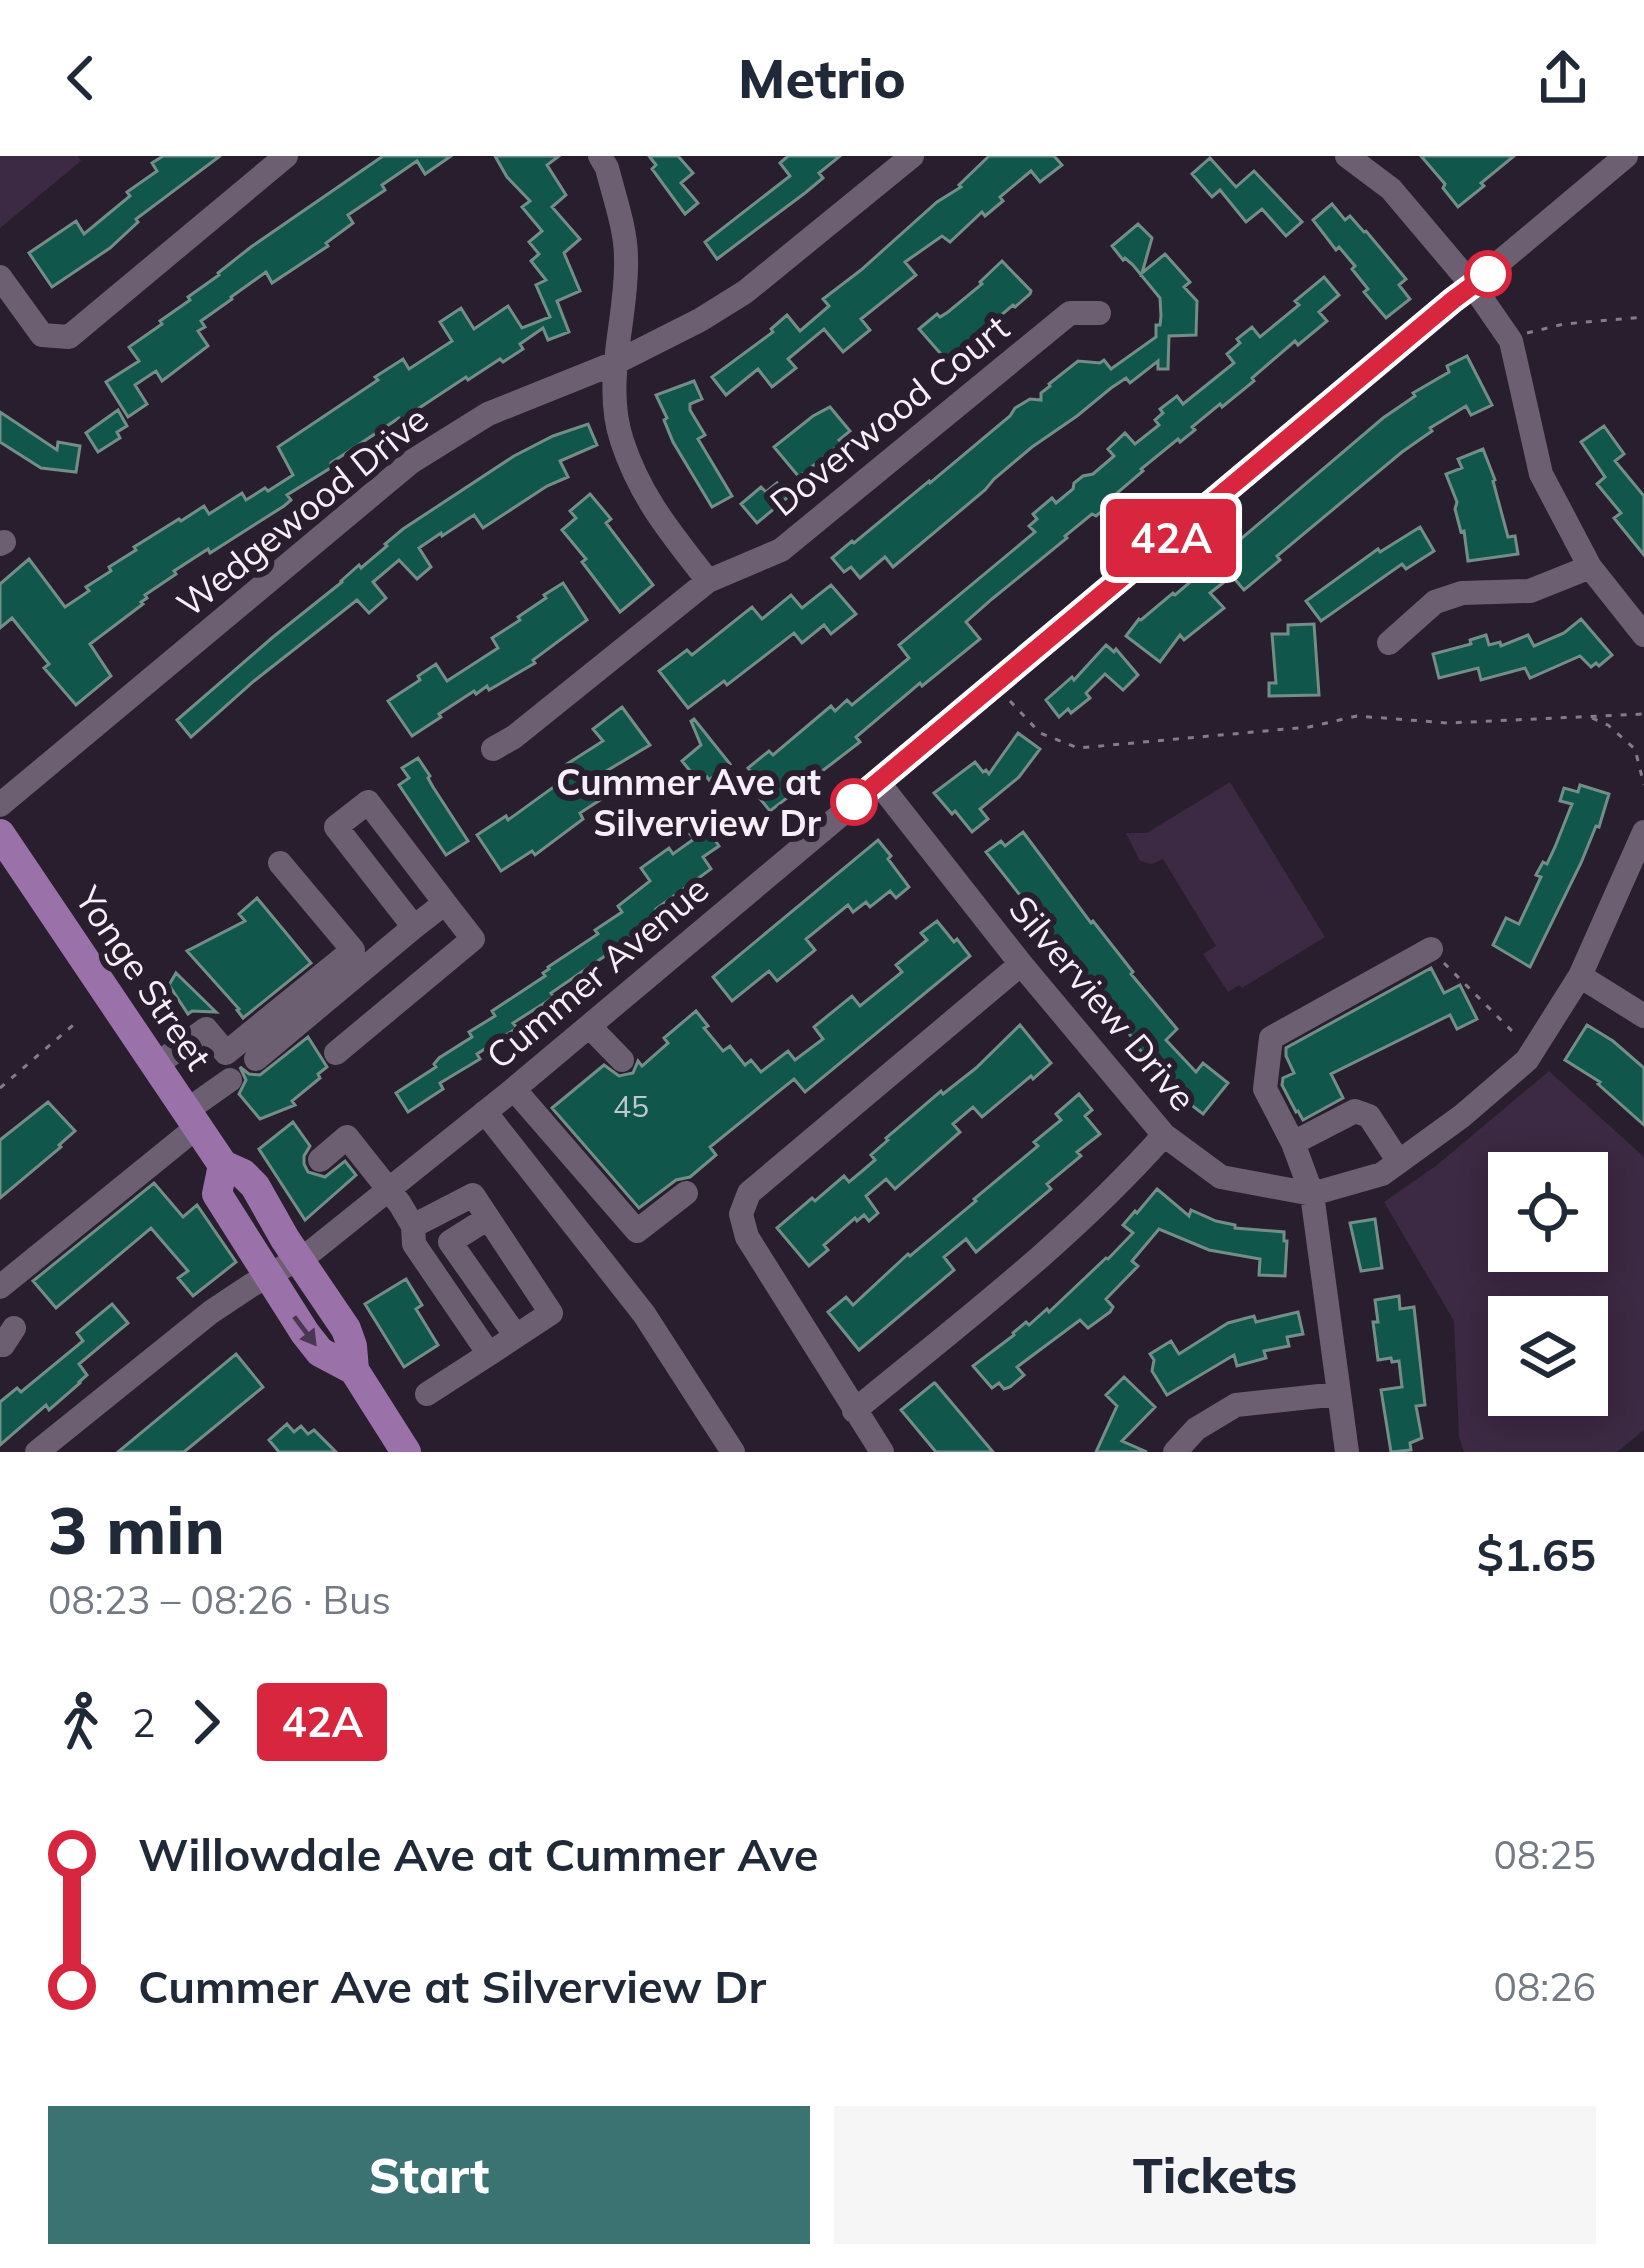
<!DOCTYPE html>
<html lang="en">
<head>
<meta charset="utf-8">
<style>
	:root { --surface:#fff; --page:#f6f6f7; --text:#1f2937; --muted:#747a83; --accent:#3b7372 }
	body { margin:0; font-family:Mulish,sans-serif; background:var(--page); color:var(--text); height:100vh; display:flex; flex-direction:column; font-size:45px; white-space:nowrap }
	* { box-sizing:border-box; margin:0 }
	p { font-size:39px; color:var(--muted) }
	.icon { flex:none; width:66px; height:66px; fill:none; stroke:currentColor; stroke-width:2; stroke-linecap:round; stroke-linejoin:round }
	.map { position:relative; height:1296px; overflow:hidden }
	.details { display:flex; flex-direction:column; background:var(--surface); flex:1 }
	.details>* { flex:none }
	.badge { padding:0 24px; border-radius:9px; font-size:42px; line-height:78px }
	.controls { position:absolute; left:1488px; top:996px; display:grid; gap:24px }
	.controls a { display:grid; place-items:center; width:120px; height:120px; border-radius:0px; background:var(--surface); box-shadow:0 6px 30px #0003; font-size:60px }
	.map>.badge { position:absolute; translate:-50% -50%; box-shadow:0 0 0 6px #fff }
	.legs { display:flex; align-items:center; gap:18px; height:132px; padding:0 48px; font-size:39px }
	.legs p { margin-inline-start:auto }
	.head { display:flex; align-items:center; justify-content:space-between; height:204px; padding:0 48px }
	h1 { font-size:66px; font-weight:800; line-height:90px }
	.button { display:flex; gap:24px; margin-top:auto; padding:24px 48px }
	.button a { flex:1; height:138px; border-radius:0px; background:var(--accent); color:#fff; font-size:48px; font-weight:800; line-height:138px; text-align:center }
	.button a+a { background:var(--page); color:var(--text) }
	ul { padding:0 48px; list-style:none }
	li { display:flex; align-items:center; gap:42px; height:132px; font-size:45px }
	li i { display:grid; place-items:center; width:18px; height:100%; margin:0 15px; background:currentColor }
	li i::after { content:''; width:30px; height:30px; margin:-15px; border:9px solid; border-radius:50%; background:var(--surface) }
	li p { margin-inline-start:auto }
	li:first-child i { background:linear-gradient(#0000 50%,currentColor 0) }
	li:last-child i { background:linear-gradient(currentColor 50%,#0000 0) }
	header { display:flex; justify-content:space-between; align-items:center; height:156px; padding:0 48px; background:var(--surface); font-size:54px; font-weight:800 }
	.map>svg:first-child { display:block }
	.green { fill:#3c2943; fill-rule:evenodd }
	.building { fill:#11564b; stroke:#728e87; stroke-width:3 }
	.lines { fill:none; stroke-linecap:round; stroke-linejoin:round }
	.path { stroke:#857b89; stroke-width:3; stroke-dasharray:6 9; stroke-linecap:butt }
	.minor { stroke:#6c5f71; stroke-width:24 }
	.major { stroke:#9a71a8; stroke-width:30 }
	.oneway { fill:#4b3752 }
	.line-1-casing { stroke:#fff; stroke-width:27 }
	.line-1 { stroke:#d7263d; stroke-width:18 }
	.stop-1-dot { fill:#fff; stroke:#d7263d; stroke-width:6 }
	.labels { text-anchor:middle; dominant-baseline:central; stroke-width:12; stroke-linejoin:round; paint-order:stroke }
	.number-label { font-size:30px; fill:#bdc8ce }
	.street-label { font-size:36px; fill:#f6eef9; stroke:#291e2d }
	.stop-label { font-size:36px; font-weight:bold; fill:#f6eef9; stroke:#291e2d; text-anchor:end }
</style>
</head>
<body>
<header><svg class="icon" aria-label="back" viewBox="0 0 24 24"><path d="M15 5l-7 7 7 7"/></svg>Metrio<svg class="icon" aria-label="share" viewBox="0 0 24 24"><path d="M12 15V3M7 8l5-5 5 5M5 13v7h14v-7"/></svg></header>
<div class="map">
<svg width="1644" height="1296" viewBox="0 0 1644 1296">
	<rect width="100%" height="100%" fill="#291e2d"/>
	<!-- green -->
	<path class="green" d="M0 0H78L81 5 0 72Z
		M1230 626 1325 781 1242 832 1239 829 1228 836 1203 798 1216 790 1163 703 1152 708 1140 705 1126 677H1147Z
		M1549 915 1644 1001V1274L1617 1296H1464L1459 1281 1454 1165 1384 1046 1437 1009ZM1587 1017V1095H1509V1017ZM1587 1161V1239H1509V1161Z"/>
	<!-- building -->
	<path class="building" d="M163 0H220L136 63 138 66 110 92 52 131 29 97 76 65 84 78 130 40 127 36 157 15 152 7Z
		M383 0H451L425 18 417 5 382 29 385 34 348 59 353 67 326 87 328 90 272 127 266 116 231 141 232 143 201 165 205 171 198 175 208 190 162 225 156 215 135 229 147 248 128 261 106 226 139 205 129 191 162 168 160 165 190 144 188 141 219 119 218 117 251 91Z
		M495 0H559L547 9 566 39 552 51 580 83 564 97 580 135 557 145 569 176 548 184 543 172 520 188 523 193 503 206 500 203 468 224 466 221 401 264 399 262 331 307 332 311 287 339 291 344 284 350 210 397 208 393 174 415 176 418 145 439 147 442 141 446 143 448 90 488 111 520 76 549 44 512 49 508 12 462 0 472V428L29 403 65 451 89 435 86 431 111 415 109 411 136 394 134 391 179 363 181 365 204 350 209 358 242 337 246 344 265 332 268 335 293 319 278 291 378 224 375 221 403 203 409 213 452 185 440 166 461 152 474 173 508 150 522 172 550 161 536 129 546 124 531 105 539 98 529 86 542 75 522 51 530 45 507 21Z
		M649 0H678L693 17 681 27 698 47 685 58 652 13 656 9Z
		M788 0H840L819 17 823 22 805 37 717 103 705 86 790 20 780 7Z
		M989 0H1054L1062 9 1040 26 1031 15 1000 41 1003 45 985 60 982 56 950 86 942 80 905 106 916 119 861 163 870 174 843 196 824 173 788 203 796 212 772 231 758 213 726 239 712 221 773 176 771 173 787 159 800 175 829 150 823 143 861 114 937 46 961 31 959 29Z
		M1421 0H1514L1481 27 1484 30 1458 51 1443 32 1445 28Z
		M1210 2 1236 31 1254 15 1302 66 1286 80 1262 53 1246 66 1220 34 1212 41 1192 18Z
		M1332 48 1345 64 1350 60 1364 76 1366 75 1406 123 1399 129 1410 143 1386 162 1364 136 1368 133 1352 113 1355 110 1339 91 1336 94 1313 64Z
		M1138 68 1152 82 1142 117 1165 98 1190 126 1184 131 1197 145 1196 179 1169 180 1168 213H1158V205L1130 227 1126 222 1111 232 1077 260 1032 291 994 323 985 334 893 411 885 401 860 422 851 411 844 416 832 402 852 385 854 387 929 325 930 327 1010 260 1015 252 1030 243 1041 244V237L1050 230 1049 228 1078 205 1100 207 1104 204 1111 213 1156 181V169H1160L1161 160 1160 142 1133 109 1125 102 1123 104 1112 90Z
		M1002 105 1031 135 1030 138 1015 151 1013 149 947 205 919 173 937 158 940 161 948 156 982 128 980 126Z
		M1324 121 1339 139 1319 156 1327 165 1298 189 1295 185 1252 222 1254 225 1222 251 1220 248 1192 271 1195 274 1180 286 1178 283 1141 313 1143 315 1110 343 1104 350 1106 352 1096 360 1092 358 1065 380 1067 382 992 443 966 466 980 483 922 530 920 527 856 581 860 586 770 655 752 633 760 627 748 612 769 595 773 599 831 550 835 555 847 544 852 549 909 502 899 489 1035 376 1029 370 1037 363 1033 358 1052 342 1056 347 1073 333 1074 327 1083 320 1093 318 1114 300 1108 293 1125 277 1135 288 1159 269 1155 264 1163 257 1160 253 1177 240 1183 248 1234 207 1227 198 1240 187 1237 183 1252 171 1260 181 1299 149 1295 145Z
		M1467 200 1492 249 1471 259 1466 250 1430 272 1432 275 1402 296 1277 400 1280 404 1244 434 1232 420 1210 437 1224 452 1184 484 1180 479 1160 506 1126 480 1139 463 1141 464 1173 437 1175 439 1383 262 1415 240 1413 237 1449 216 1447 210Z
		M694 225 702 243 690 248V254L705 279 698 283 732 340 712 351 673 286 664 264 667 262 656 239Z
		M830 251 850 275 839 284 842 287 799 321 774 291 813 260Z
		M118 254 127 270 117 276 120 282 98 296 86 277Z
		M0 256 57 294 58 286 80 290 76 316 41 312 0 286Z
		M588 268 597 289 560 305 568 321 547 330 483 372 474 359 442 380 441 377 419 392 431 411 417 423 399 404 373 426 386 442 369 457 357 444 254 525 191 581 177 564 273 481 342 426 341 425 359 409 361 412 387 390 385 388 403 373 514 300 553 280Z
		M1604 270 1624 298 1615 305 1644 340V399L1614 362 1621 357 1597 328 1605 321 1581 286Z
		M1483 293 1495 324 1493 325 1508 381 1515 380 1518 398 1468 405 1464 375 1461 376 1455 353 1457 346 1446 318 1462 312 1458 303Z
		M777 327 788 341 757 367 741 348 761 331 766 336Z
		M590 338 611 363 606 367 653 429 620 456 582 406 586 403 562 374 576 362 570 355Z
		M1420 371 1434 395 1406 413 1402 408 1321 465 1306 445 1378 393 1380 396Z
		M563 427 587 464 533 504 535 507 489 534 487 530 476 538 474 535 439 558 441 561 412 580 388 545 420 524 418 520 436 508 447 525 498 492 492 482 520 464 518 461 546 442 544 439Z
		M831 429 856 458 831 478 824 469 802 487 794 477 727 529 724 525 688 552 659 515 687 494 692 499 752 451 762 463 791 439 802 452Z
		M1581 463 1612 499 1599 510 1596 507 1591 511 1580 500 1530 522 1525 512 1481 524 1478 512 1439 522 1433 498 1471 488 1470 484 1486 479 1489 489 1500 486 1501 490 1528 479 1534 490 1564 477Z
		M1314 468 1319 539 1269 540V527H1276L1272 478H1288V469Z
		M1106 489 1114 496 1116 493 1138 519 1123 534 1105 518 1086 537 1090 542 1071 557 1068 553 1059 561 1046 544 1072 521 1074 524Z
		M622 551 650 589 603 617 614 635 580 657 583 663 535 699 532 695 501 715 477 679 506 660 508 664 573 617 567 608 603 585 593 573Z
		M694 563 730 608 709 624 707 621 700 627 682 605 701 589 691 565Z
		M1018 577 1040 593 1019 621 980 653 988 663 972 676 955 655 952 658 934 637 975 606 983 616 986 614 989 618Z
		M418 602 430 620 428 622 433 631 468 685 446 699 399 629 409 622 402 612Z
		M1580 629 1609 638 1599 671 1596 670 1581 707 1530 811 1493 789 1506 762 1519 768 1541 721 1536 719 1543 706 1547 708 1555 691 1572 648 1560 645 1564 632 1578 636Z
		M702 670 706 675 708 674 719 690 703 701 711 713 656 753 660 758 618 791 551 837 554 841 513 867 517 872 477 898 480 903 440 927 443 933 408 956 396 937 436 911 434 908 439 902 472 881 469 876 495 860 492 855 545 820 543 817 549 813 548 811 598 778 595 774 622 756 618 750 650 725 641 712 669 692 673 698 694 683 690 678Z
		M1023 676 1091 767 1093 765 1133 816 1131 818 1177 873 1166 884 1196 916 1203 907 1228 927 1203 958 1186 945 1132 885 1134 884 986 696 1001 685 1005 690Z
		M878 684 891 700 888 703 909 731 896 742 890 735 870 751 866 746 853 756 848 749 806 783 815 794 777 825 769 815 732 845 713 821Z
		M257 742 311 807 243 862 237 854 239 853 187 795 245 765 239 758Z
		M937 765 954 786 957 783 970 800 805 936 794 923 710 991 716 999 690 1021 676 1024 639 1052 552 952 604 909 619 920 633 917 638 905 642 910 668 887 664 882 696 855 708 870 704 872 723 895 730 890 745 909 751 904 761 916 788 895 795 904 823 883 814 871 852 840 860 850 902 816 896 809 927 784 921 777Z
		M1431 812 1444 837 1460 829 1477 863 1457 873 1450 859 1331 918 1343 942 1303 964 1298 955 1296 956 1282 929 1283 922 1294 917 1286 900V892Z
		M176 817 216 856 192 855 188 858 169 829Z
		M1020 869 1051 907 1033 923 1031 920 982 961 973 951 953 968 960 976 895 1033 886 1023 866 1040 878 1057 869 1065 864 1059 857 1065 855 1062 824 1089 828 1094 809 1110 777 1072 812 1042 815 1045 844 1020 849 1026 861 1016 875 1004 871 999 888 984 886 982 941 935 943 938 976 912Z
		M1587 869 1613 885 1644 912V969L1598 928 1600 926 1565 904Z
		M308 881 327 911 318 918 320 922 292 945 295 949 260 963 239 938 246 924 240 911 249 918 260 919Z
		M1079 938 1092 954 1085 960 1100 978 1077 996 1081 1000 1047 1028 1051 1033 976 1096 966 1083 944 1101 954 1114 859 1194 828 1156 846 1141 853 1149 908 1098 910 1100 976 1045 974 1043 1038 990 1034 986 1061 964 1056 958Z
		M48 946 75 975 59 989 61 991 0 1042V984Z
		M293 966 310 990 304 1000V1008L308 1016 325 1021 345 1005 356 1019 305 1064 259 993Z
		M154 1027 183 1061 197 1049 236 1106 193 1140 178 1122 188 1115 151 1072 56 1152 33 1125Z
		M1157 1033 1189 1060 1191 1054 1216 1065 1235 1069V1072L1284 1076V1085H1287L1285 1120 1259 1119 1260 1103 1209 1094 1159 1073 1132 1105 1138 1110 1106 1143 1113 1151 1110 1156 1088 1172 1080 1164 1017 1211 1024 1219 1010 1231 1004 1233 999 1227 992 1232 973 1210 1014 1179 1013 1177 1026 1166 1029 1169 1047 1153 1049 1156 1106 1102 1108 1103 1133 1077 1123 1069 1135 1055 1137 1057Z
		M1375 1063 1382 1112 1361 1115 1350 1067Z
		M406 1123 422 1149 416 1153 438 1189 404 1211 365 1148Z
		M1399 1140 1400 1153 1414 1151 1425 1249 1416 1250 1422 1282 1410 1287 1411 1294 1391 1296 1381 1234 1402 1231 1399 1205 1392 1206 1391 1202 1378 1204 1373 1166H1378L1375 1144Z
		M112 1148 128 1167 79 1208 87 1219 79 1226 80 1227 49 1254 46 1249 0 1289V1246L17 1232 21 1236 83 1185 77 1177Z
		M1298 1156 1303 1178 1287 1181 1289 1190 1264 1195 1266 1202 1237 1210 1234 1199 1167 1239 1152 1215 1154 1204 1150 1198 1171 1185 1179 1198 1228 1167 1254 1160 1256 1166Z
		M236 1198 263 1231 184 1296H118Z
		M1124 1221 1155 1251 1122 1285 1147 1296H1096L1117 1250 1106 1239Z
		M934 1227H935L993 1296H936L901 1254Z
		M287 1268 294 1276 301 1270 308 1278 314 1274 336 1296H279L269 1284Z"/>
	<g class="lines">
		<!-- path -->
		<path class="path" d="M1527 177 1564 168 1644 161
			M1010 545 1040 577 1078 592 1309 571 1357 560 1448 567 1644 558
			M1592 562 1608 569 1635 593 1644 629
			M1444 807 1518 881
			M0 932 79 864"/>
		<!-- minor -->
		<path class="minor" d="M600 0 607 12C614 40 626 73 626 102 628 162 602 225 622 285 641 343 672 378 708 425
			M1347 0 1391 33 1473 130 1511 185 1541 318 1590 411 1644 479
			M0 121 42 179 69 181 286 0
			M0 388 4 386
			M1389 487 1435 446 1462 437 1530 435 1590 411
			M493 593 514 581 708 425 781 394 1070 157H1099
			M878 626 1021 808 1164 979 1221 1021 1312 1038 1382 1018 1462 960 1527 904 1580 820 1644 676
			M0 649 411 306 488 258 615 207 700 164 745 136 912 0
			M1580 820 1644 860
			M589 870 622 904
			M336 897 473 783 445 747
			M256 903 414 771 336 671 368 646 445 747 414 771
			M156 909 206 873 226 897 353 794 280 707
			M514 933 637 1075 686 1037
			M186 955 230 924
			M485 956 644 1158 733 1296
			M1293 987 1355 955 1369 960 1399 1006
			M320 1004 347 981 400 1048 413 1070 414 1088 489 1198 427 1238
			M488 1062 450 1086 516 1180
			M413 1070 473 1039 551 1157 489 1198
			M0 1131 197 971
			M0 1189H3L14 1172
			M854 1255C961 1167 1072 1083 1164 979
			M37 1296 211 1156 250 1130 312 1095 514 933 1626 0
			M882 1296 747 1081 741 1058 749 1037 1021 808
			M1175 1296 1196 1273 1236 1249 1338 1238
			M1347 1296 1312 1038 1293 987 1265 933 1271 882 1431 793"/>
		<!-- major -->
		<path class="major" d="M0 678 223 1009 243 1018 255 1030 285 1083 346 1173 352 1190 354 1214 406 1296
			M223 1009 217 1038 305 1177 320 1196 354 1214"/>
	</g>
	<!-- one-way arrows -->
	<defs><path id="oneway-solid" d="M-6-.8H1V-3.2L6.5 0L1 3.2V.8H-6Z" transform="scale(3)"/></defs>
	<use class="oneway" href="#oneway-solid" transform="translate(305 1175) rotate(53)"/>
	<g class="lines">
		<!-- line-1 casing -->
		<g class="line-1-casing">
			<path id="line-1" d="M854 646 1453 144 1488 118"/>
		</g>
		<!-- line-1 -->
		<use href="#line-1" class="line-1"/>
	</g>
	<!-- markers -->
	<g class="stop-1-dot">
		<circle cx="1488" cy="118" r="21"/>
		<circle cx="854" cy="646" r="21"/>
	</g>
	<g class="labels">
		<!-- number labels -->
		<g class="number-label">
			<text x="631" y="950">45</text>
		</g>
		<!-- street labels -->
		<g class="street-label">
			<text transform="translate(889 259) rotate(-39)">Doverwood Court</text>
			<text transform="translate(302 355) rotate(-39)">Wedgewood Drive</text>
			<text transform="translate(597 816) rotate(-40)">Cummer Avenue</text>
			<text transform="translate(144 822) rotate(56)">Yonge Street</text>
			<text transform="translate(1103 847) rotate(50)">Silverview Drive</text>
		</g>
		<!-- stop labels -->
		<g class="stop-label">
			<text x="821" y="625">Cummer Ave at<tspan x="821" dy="41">Silverview Dr</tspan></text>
		</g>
	</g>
</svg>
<div class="controls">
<a><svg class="icon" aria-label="locate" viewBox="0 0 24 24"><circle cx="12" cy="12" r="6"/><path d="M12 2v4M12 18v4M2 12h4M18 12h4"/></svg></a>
<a><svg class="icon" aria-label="layers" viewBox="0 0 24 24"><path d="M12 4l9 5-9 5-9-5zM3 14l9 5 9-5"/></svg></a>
</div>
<b class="badge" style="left:1171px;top:382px;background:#d7263d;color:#fff">42A</b>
</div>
<section class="details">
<div class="head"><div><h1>3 min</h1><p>08:23 – 08:26 · Bus</p></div><b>$1.65</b></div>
<div class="legs"><svg class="icon" aria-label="walk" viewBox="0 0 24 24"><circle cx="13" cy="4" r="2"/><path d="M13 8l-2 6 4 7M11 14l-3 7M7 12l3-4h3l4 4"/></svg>2<svg class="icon" aria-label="forward" viewBox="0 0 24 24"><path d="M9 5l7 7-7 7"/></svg><b class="badge" style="background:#d7263d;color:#fff">42A</b></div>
<ul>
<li><i style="color:#d7263d"></i><b>Willowdale Ave at Cummer Ave</b><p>08:25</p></li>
<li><i style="color:#d7263d"></i><b>Cummer Ave at Silverview Dr</b><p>08:26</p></li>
</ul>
<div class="button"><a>Start</a><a>Tickets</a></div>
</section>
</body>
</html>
